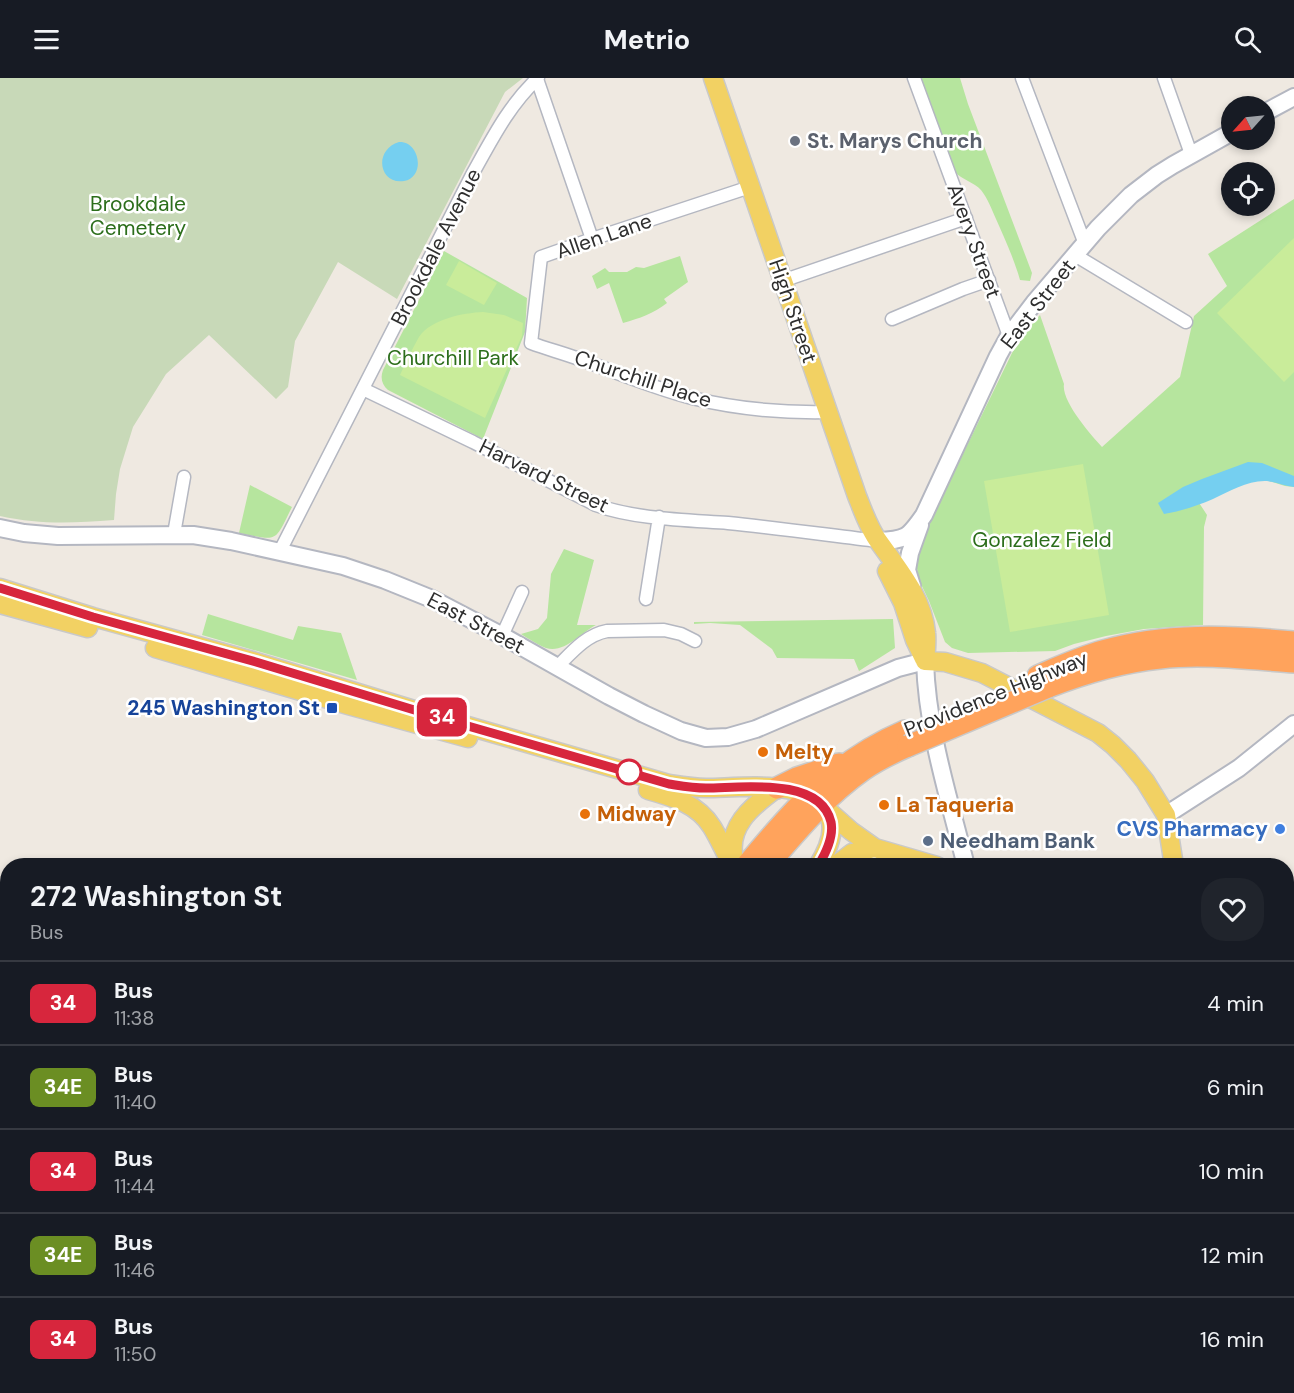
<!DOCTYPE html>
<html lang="en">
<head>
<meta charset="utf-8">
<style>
	:root { --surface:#171b24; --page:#20242c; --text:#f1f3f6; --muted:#9ea1a6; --line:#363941 }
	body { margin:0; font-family:"DM Sans",sans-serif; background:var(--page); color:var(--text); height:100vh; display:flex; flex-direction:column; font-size:22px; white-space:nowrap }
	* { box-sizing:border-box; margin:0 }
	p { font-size:20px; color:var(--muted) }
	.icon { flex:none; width:33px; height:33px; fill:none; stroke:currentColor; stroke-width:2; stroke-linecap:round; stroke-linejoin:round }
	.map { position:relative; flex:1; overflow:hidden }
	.drawer { position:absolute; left:0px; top:780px; width:1294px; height:536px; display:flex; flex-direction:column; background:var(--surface); border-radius:24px 24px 0 0; box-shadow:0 3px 9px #0003 }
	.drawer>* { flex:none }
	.badge { padding:0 12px; border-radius:9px; font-size:21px; line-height:39px }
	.needle { width:39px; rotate:243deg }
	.tools { position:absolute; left:1221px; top:18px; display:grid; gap:12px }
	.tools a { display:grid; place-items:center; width:54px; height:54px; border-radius:50%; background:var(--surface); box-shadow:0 3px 9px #0003; font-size:30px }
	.map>.badge { position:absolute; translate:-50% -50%; box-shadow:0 0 0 3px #fff }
	.round { display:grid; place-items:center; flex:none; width:63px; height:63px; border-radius:24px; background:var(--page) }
	.overview { display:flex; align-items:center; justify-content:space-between; height:102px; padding:0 30px }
	h1 { font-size:28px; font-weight:700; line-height:45px }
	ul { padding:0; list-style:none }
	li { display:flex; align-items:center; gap:18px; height:84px; padding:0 30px; border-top:2px solid var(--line) }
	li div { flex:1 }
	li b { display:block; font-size:22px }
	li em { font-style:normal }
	li .badge { min-width:66px; font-weight:700; text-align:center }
	header { display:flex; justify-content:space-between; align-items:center; height:78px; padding:0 30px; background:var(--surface); font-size:27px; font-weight:700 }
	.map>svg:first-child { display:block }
	.green { fill:#b6e59e }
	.cemetery { fill:#c8d9b8 }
	.pitch { fill:#c9ec9a }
	.water { fill:#75cff0 }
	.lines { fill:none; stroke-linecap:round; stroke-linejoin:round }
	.street-casing { stroke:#b4b7c1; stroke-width:15 }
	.secondary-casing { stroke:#b4b7c1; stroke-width:20 }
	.primary-casing { stroke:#c9c9c9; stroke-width:21 }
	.highway-casing { stroke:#c9c9c9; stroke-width:24 }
	.street { stroke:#fff; stroke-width:12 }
	.secondary { stroke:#fff; stroke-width:16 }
	.primary { stroke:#f2d163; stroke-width:18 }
	.highway { stroke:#ffa35c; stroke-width:21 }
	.highway-bridge-casing { stroke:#c9c9c9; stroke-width:24; stroke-linecap:butt }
	.highway-bridge { stroke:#ffa35c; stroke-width:21 }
	.line-casing { stroke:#fff; stroke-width:14 }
	.line { stroke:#d7263d; stroke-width:9 }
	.worship-dot { fill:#6b7280; stroke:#fff; stroke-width:2 }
	.transit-dot { fill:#1a4fb4; stroke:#fff; stroke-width:2 }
	.food-dot { fill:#e8710a; stroke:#fff; stroke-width:2 }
	.stop-dot { fill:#fff; stroke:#d7263d; stroke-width:3 }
	.shop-dot { fill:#3f7fe0; stroke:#fff; stroke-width:2 }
	.service-dot { fill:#5c6f8a; stroke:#fff; stroke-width:2 }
	.labels { text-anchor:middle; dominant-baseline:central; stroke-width:5; stroke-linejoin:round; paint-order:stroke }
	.worship-label { font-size:21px; font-weight:bold; fill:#5b616d; stroke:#fff; text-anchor:start }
	.park-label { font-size:21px; fill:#2c6e1b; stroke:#fff }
	.street-label { font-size:21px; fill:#2e2e2e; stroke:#fff }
	.transit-label { font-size:21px; font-weight:bold; fill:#164399; stroke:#fff; text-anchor:end }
	.food-label { font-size:21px; font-weight:bold; fill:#c56008; stroke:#fff; text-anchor:start }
	.shop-label { font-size:21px; font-weight:bold; fill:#366cbe; stroke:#fff; text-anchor:end }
	.service-label { font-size:21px; font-weight:bold; fill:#4e5e75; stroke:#fff; text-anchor:start }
</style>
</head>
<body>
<header><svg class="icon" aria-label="menu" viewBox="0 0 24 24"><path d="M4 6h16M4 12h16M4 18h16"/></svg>Metrio<svg class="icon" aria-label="search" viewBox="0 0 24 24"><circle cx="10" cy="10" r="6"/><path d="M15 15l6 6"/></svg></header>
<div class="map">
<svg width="1294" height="1315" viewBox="0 0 1294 1315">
	<rect width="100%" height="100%" fill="#efe9e1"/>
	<!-- green -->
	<path class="green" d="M919 0H960L968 26 1032 195 1030 203 1020 202C1014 181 1005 161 996 141 992 132 988 121 981 112 974 104 962 102 955 94Z
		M1294 121V409L1285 408 1234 392 1190 411 1207 437 1204 449 1203 547 1144 551 1106 558 1074 566 1055 573 968 575 952 570 945 564 929 523 920 504 915 482 926 452 1012 275 1024 255 1040 237 1064 306C1061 323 1091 357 1102 369L1180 299 1194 238 1227 208 1208 176Z
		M444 173 527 220 525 254 483 361 388 312C382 307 380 300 383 292Z
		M680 178 688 204 664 221 667 225C653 236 640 240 623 245L609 205 597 211 592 198 605 190 609 194H627L636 189 644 190Z
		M250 407 292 429C274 465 279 463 239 455Z
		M564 471 594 482 577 547H596C582 554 564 576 546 570 538 567 529 561 521 556L538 551 547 540 551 496Z
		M208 536 293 562 298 548 341 555 357 602 202 557Z
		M893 541 895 570 859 593 854 581 777 580 772 571 740 547 710 545 694 546V544Z
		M0 1215 7 1222 8 1308H13L9 1315H0Z
		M1287 1294H1289L1291 1315H1256L1255 1308H1287Z
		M125 1308H550L554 1315H119Z
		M590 1308H701L706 1315H591Z"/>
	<!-- cemetery -->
	<path class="cemetery" d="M0 0H523L505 14 397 221 338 184 295 263 288 309 276 321 209 257 166 296 133 349 120 391 116 416 114 442C73 445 41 447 0 438Z"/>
	<!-- pitch -->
	<path class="pitch" d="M1294 160V294L1284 304 1217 235Z
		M459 183 497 205 484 227 446 207Z
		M483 234 504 237 523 245 522 258 485 340 400 297C406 284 412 271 419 259 431 241 463 235 483 234Z
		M1083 386 1109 537 1010 554 984 403Z"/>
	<!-- water -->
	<path class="water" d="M399 64C420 63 426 99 404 103 379 107 373 72 399 64Z
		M1248 384 1262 385 1294 398V409C1285 408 1275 404 1267 403 1248 402 1230 413 1213 421 1197 428 1181 433 1164 436L1158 425 1183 409 1202 401Z
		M10 1308H125L119 1315H6Z
		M501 1308H598L595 1315H505Z"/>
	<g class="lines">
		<!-- street casing -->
		<g class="street-casing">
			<path id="street" d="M914 0 1009 258
				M1022 0 1085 166
				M1164 0 1191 76
				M537 1 592 161
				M750 109 592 161 541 179 531 265C547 271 563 275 579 281 616 294 653 310 692 320 737 331 782 335 828 334
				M1075 177 1186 244
				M782 203 966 140
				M892 241 963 211 989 202
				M363 311 473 364 596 427C634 441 687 442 728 445 778 450 828 457 878 463
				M174 456 184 399
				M280 473 473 95C492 61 509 27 538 0
				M646 521 659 439
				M502 558 522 514
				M557 589C572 574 586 557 607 553L664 552 681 556 695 563
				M869 788 875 770
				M1287 1006 1294 1011
				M1287 1153H1294"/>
		</g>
		<!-- secondary casing -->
		<g class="secondary-casing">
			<path id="secondary" d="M1264 35 1294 19
				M0 450 24 455 58 458 193 457 231 463 343 488 385 502 432 521 499 556 609 618 644 636 681 653 706 660 728 659 756 651 898 590 925 583C927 653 949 720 966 788
				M878 463C906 462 908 460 924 437L998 278 1009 258 1034 225 1098 150 1131 117 1157 97 1173 87 1232 54
				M912 508 907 492 910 475 920 447
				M1166 737 1239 690 1294 646
				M1287 863 1294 861
				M1287 1275H1294
				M950 1315 969 1308"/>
		</g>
		<!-- primary casing -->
		<g class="primary-casing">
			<path id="primary" d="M713 0 857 418C863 433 869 451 879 464 898 491 923 520 926 555 927 564 926 573 925 583
				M887 493 903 525 915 562 924 581
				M0 510 93 539 256 584 454 644 669 706C682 708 694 710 706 710 741 710 820 698 831 744 834 759 826 775 818 788
				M0 526 88 550
				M155 570 348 627 468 660
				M925 583 945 584 982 595 1098 655 1113 667 1128 682 1145 703 1166 737 1174 788
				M648 712C673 719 698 726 712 749 720 762 725 775 733 788
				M825 730 851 753 875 770 937 788
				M735 785C724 750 752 728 777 710
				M835 788 852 775 875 770
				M1238 1308 1239 1315"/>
		</g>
		<!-- highway casing -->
		<g class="highway-casing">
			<path id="highway" d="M1038 598C1059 589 1081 579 1103 573 1166 555 1229 558 1294 564
				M1048 609C1084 595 1121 584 1160 580 1204 575 1250 581 1294 584
				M777 710 797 700 839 686
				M746 788C794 730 835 683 905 653
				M767 788C796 754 826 718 863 692 877 682 892 675 908 668
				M0 1116 8 1114
				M0 1139 8 1137"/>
		</g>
		<!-- street -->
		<use href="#street" class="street"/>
		<!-- secondary -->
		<use href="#secondary" class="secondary"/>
		<!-- primary -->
		<use href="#primary" class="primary"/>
		<!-- highway -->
		<use href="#highway" class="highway"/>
		<!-- highway-bridge casing -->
		<g class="highway-bridge-casing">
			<path id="highway-bridge" d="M908 668 1048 609"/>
		</g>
		<!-- highway-bridge -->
		<use href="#highway-bridge" class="highway-bridge"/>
	</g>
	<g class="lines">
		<!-- line casing -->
		<g class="line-casing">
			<path id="line" d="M0 510 93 539 256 584 454 644 669 706C682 708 693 710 706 710 741 710 820 698 831 744 834 759 826 775 818 788"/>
		</g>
		<!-- line -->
		<use href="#line" class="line"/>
	</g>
	<!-- markers -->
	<circle class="worship-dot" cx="795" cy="63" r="6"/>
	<rect class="transit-dot" x="326" y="624" width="12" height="12" rx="3"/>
	<g class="food-dot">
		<circle cx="763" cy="674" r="6"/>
		<circle cx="884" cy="727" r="6"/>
		<circle cx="585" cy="736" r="6"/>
	</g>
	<circle class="stop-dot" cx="629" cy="694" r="12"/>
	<circle class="shop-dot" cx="1280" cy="751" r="6"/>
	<circle class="service-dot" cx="928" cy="763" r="6"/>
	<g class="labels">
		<!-- worship labels -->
		<g class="worship-label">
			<text x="807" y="63">St. Marys Church</text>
		</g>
		<!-- park labels -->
		<g class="park-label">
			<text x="138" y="126">Brookdale<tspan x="138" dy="24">Cemetery</tspan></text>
			<text x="453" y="280">Churchill Park</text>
			<text x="1042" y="462">Gonzalez Field</text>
		</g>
		<!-- street labels -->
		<g class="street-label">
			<text transform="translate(604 158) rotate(-19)">Allen Lane</text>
			<text transform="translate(974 163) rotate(70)">Avery Street</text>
			<text transform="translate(436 169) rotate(-63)">Brookdale Avenue</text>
			<text transform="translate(1038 226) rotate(-52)">East Street</text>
			<text transform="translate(793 233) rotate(71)">High Street</text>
			<text transform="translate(643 301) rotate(18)">Churchill Place</text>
			<text transform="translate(544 398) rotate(26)">Harvard Street</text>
			<text transform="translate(476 545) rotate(28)">East Street</text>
			<text transform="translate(996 616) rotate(-22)">Providence Highway</text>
		</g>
		<!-- transit labels -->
		<g class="transit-label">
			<text x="320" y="630">245 Washington St</text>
		</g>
		<!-- food labels -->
		<g class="food-label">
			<text x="775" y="674">Melty</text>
			<text x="896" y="727">La Taqueria</text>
			<text x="597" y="736">Midway</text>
		</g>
		<!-- shop labels -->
		<g class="shop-label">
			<text x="1268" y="751">CVS Pharmacy</text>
		</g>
		<!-- service labels -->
		<g class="service-label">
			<text x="940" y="763">Needham Bank</text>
		</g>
	</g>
</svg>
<div class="tools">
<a><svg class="needle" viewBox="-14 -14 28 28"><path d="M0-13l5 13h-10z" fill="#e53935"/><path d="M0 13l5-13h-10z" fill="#9ea1a6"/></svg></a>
<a><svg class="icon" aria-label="locate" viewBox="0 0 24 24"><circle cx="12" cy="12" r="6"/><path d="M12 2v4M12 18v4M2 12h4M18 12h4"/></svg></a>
</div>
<b class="badge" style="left:442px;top:639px;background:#d7263d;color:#fff">34</b>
<section class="drawer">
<div class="overview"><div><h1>272 Washington St</h1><p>Bus</p></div><a class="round"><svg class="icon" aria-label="heart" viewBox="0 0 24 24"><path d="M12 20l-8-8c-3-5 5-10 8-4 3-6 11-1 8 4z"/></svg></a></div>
<ul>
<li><span class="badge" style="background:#d7263d;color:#fff">34</span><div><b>Bus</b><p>11:38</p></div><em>4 min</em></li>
<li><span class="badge" style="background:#6b8e23;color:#fff">34E</span><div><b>Bus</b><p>11:40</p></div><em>6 min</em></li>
<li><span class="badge" style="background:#d7263d;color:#fff">34</span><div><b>Bus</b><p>11:44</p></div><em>10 min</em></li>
<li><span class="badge" style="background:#6b8e23;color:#fff">34E</span><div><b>Bus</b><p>11:46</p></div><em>12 min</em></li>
<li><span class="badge" style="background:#d7263d;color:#fff">34</span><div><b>Bus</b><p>11:50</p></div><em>16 min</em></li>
</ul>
</section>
</div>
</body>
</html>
